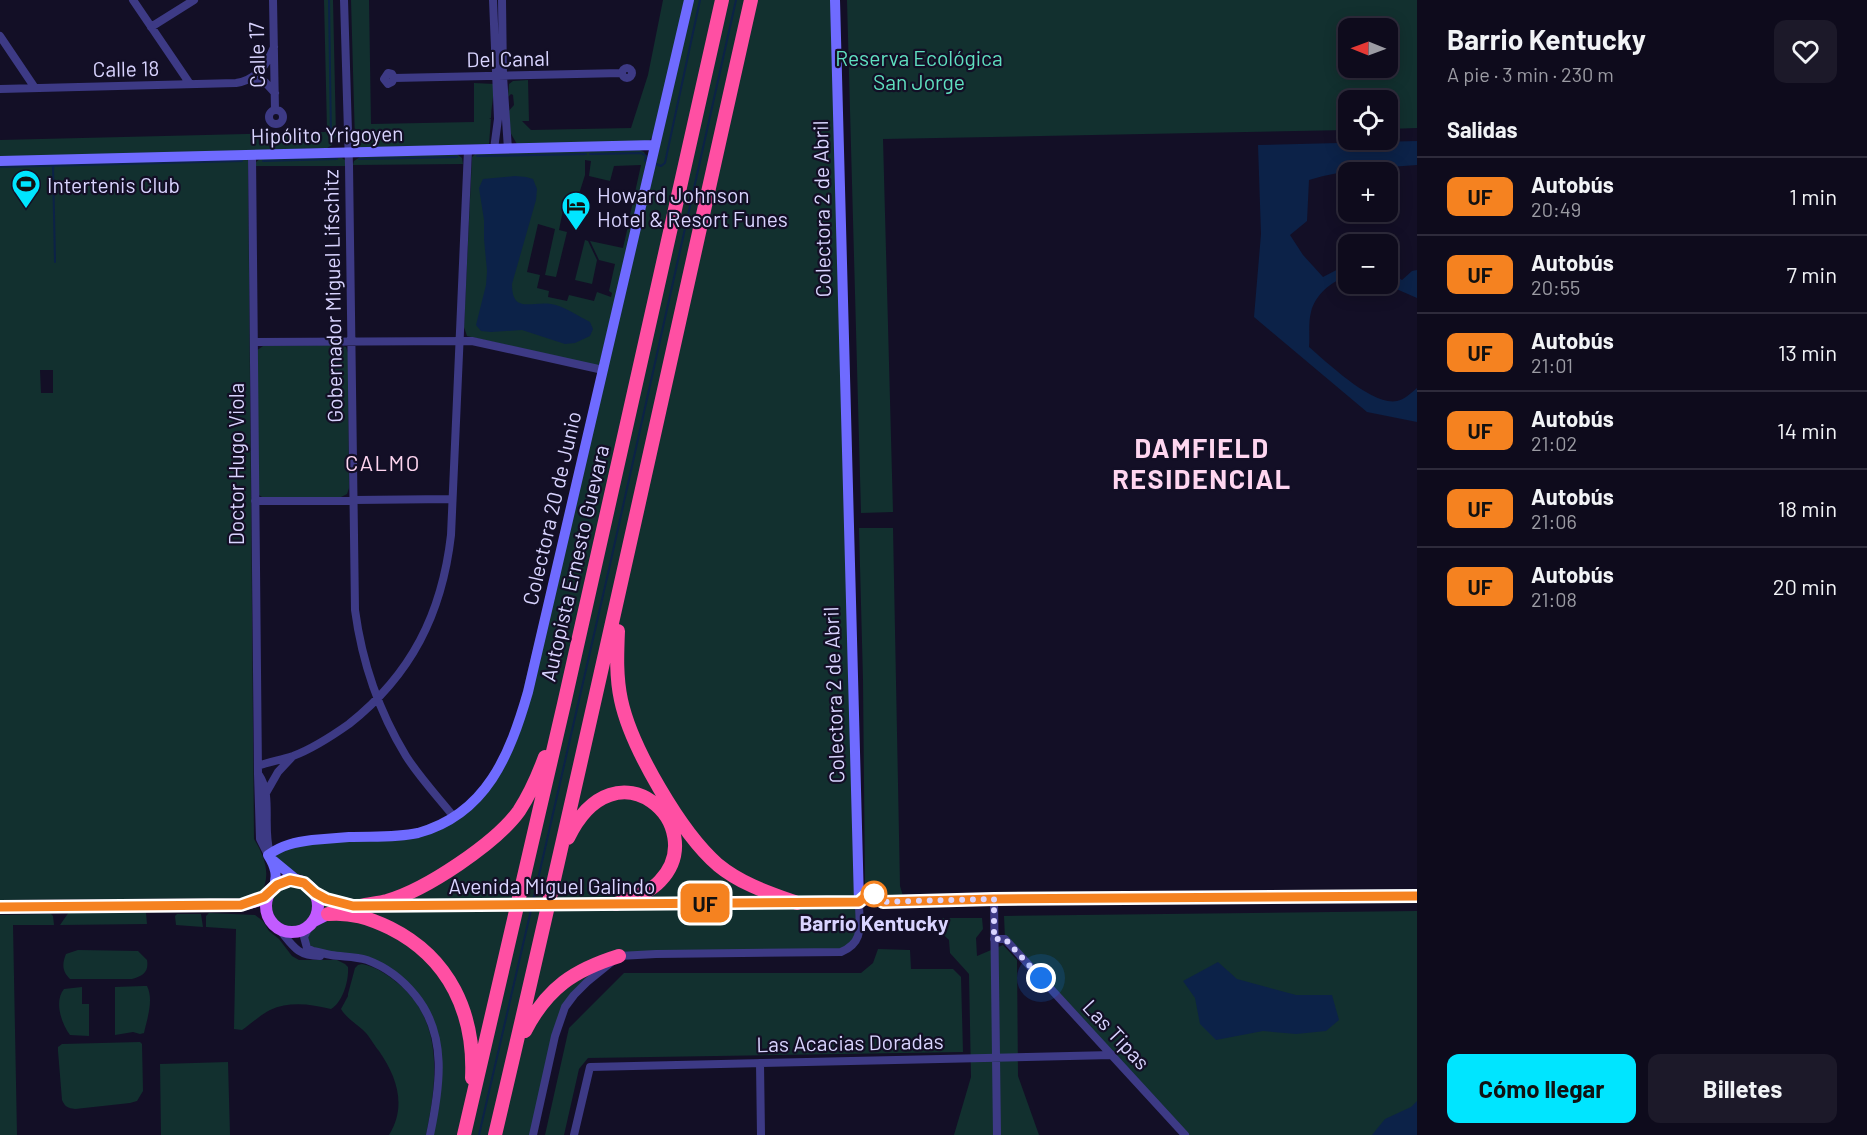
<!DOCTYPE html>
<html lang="es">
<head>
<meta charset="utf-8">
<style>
	:root { --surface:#0e0b1c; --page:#1c1929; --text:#f1f3f6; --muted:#9b9ba3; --line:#2e2b3b; --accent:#00e5ff }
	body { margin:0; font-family:Barlow,sans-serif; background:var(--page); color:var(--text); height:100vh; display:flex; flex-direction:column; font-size:22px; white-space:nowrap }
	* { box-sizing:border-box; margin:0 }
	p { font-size:20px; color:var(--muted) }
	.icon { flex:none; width:33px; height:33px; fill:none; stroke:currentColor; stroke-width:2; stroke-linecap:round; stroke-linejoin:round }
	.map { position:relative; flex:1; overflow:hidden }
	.sheet { display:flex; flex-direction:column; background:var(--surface); width:450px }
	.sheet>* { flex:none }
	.badge { padding:0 12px; border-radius:9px; font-size:21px; line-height:39px }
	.needle { width:39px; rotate:271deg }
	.tools { position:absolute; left:1338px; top:18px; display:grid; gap:12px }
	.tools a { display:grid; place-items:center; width:60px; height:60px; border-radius:12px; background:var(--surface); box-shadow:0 3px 15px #0003,0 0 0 2px var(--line); font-size:30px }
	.you { position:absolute; width:30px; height:30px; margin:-15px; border:4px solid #fff; border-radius:50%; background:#1a73e8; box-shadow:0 0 0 9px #1a73e833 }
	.map>.badge { position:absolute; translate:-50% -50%; box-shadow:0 0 0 3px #fff }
	h2 { padding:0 30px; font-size:22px; line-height:54px }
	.round { display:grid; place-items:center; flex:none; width:63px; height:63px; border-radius:12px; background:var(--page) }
	.summary { display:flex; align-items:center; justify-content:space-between; height:102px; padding:0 30px }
	h1 { font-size:28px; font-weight:700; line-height:45px }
	.button { display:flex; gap:12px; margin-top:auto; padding:12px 30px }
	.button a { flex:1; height:69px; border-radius:12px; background:var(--accent); color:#111; font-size:24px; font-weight:700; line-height:69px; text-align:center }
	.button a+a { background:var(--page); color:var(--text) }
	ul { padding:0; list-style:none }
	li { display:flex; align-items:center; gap:18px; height:78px; padding:0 30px; border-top:2px solid var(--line) }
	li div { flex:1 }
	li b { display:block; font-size:22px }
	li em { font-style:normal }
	li .badge { min-width:66px; font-weight:700; text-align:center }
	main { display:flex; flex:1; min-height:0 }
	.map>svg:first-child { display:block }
	.green { fill:#12302f; fill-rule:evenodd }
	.water { fill:#0c2248 }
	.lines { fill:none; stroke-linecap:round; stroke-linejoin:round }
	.stream { stroke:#0c2248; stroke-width:2 }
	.street { stroke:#3d3a85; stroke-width:8 }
	.secondary { stroke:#6f6bff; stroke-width:10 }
	.primary { stroke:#c25bff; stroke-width:12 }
	.highway { stroke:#ff4fa3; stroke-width:14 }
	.primary-bridge { stroke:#c25bff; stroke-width:12 }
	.line-casing { stroke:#fff; stroke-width:14 }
	.line { stroke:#f58220; stroke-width:9 }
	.walk { stroke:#d9d4ff; stroke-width:6; stroke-dasharray:0 10.8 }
	.stop-dot { fill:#fff; stroke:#f58220; stroke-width:3 }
	.labels { text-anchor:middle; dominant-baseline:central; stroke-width:4.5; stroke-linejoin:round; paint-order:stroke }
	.street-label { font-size:21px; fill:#d9d4ff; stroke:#130f26 }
	.park-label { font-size:21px; fill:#5fe0c0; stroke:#130f26 }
	.poi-label { font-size:21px; fill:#d9d4ff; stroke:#130f26; text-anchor:start }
	.stop-label { font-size:21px; font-weight:bold; fill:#d9d4ff; stroke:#130f26 }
	.neighbourhood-label { font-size:22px; letter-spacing:1.5px; fill:#ffd6f0; stroke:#130f26 }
	.district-label { font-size:27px; font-weight:bold; letter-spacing:1.5px; fill:#ffd6f0; stroke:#130f26 }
</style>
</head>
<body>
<main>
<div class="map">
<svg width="1417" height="1135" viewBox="0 0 1417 1135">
	<rect width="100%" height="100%" fill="#130f26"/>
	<!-- green -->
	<path class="green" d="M324 0H333L336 136 332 145 327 148 0 158V140L325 132 327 130Z
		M351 0H369L371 124 474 122V83L494 84C494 96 491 107 491 118L489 119H491L489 144 356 148 355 142Z
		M663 0H685L654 135 649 141 518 146 510 132 507 113 514 105 513 95 511 94 508 97 509 84 513 81 528 80 529 121H522L531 130 631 128 648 75Z
		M689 0H835L860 930 849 949 619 956 565 1007 533 1135H430L437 1101 434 1028 407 986 367 961 321 952 304 942 317 915 318 900 310 887 297 880 272 858 279 848 401 835 463 811 510 745Z
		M847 0H1417V128L1388 129V100H1348V130L883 139 893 512 861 513ZM1348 28H1388V68H1348Z
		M640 150 644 152 647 157 635 216 630 215 641 165 614 166 610 181 589 176 591 161 585 160V175L579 194H575L572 211 563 210 559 230 567 232 556 277 545 275 555 229 538 224 527 272 540 275 537 288 549 291 548 297 567 301 569 295 594 301 597 292 611 297 612 293 609 291 615 264 599 260 590 241 623 248 629 222 633 223 599 366 467 336 464 327 472 157 475 154Z
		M457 154 462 158 463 164 353 165 354 161 360 157Z
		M261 158H342L345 160 346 166H255V163Z
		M248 160 254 839C265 857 272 876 260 895L244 898 0 900V164ZM40 370H53V393H41Z
		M585 240 588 241 597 260 592 284 575 280Z
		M339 345 346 347 348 353 349 488 347 494 341 497H262L259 495 256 351 263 346Z
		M859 528H893L900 886 903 896H883L879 894 882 889 876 885 873 889 865 885 863 680Z
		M271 907a21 21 0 1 1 42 0a21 21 0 1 1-42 0Z
		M1417 911V1135H1185L1005 939 1004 916Z
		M69 912 146 913 147 924 60 925Z
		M209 913 255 915 263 921 269 931 279 939 292 956 299 960H337L345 964 348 967C349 980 343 1002 331 1009 311 1004 289 1001 270 1010 260 1015 251 1024 242 1030L234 1029 236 929 206 927V916Z
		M51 914 53 916 54 925H13L17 1135H0V915Z
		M177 914H201L203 927 176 925 175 916Z
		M932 918H982L983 929 976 938 977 956 1003 945 1017 960 1018 1076 1039 1135H954L971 1077 969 974 950 953 949 940 932 924Z
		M878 949 910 950 911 969H953L961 977 963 1052 588 1058 579 1069 564 1135H545L569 1028 624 973H861L873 963Z
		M78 950 138 951 147 960C149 972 143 976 132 979H70C62 971 62 964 66 954Z
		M362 964C374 966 385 973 395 981 445 1019 437 1081 426 1135H389C407 1106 397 1077 379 1051 374 1045 370 1037 365 1032 356 1023 348 1020 341 1009L348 996V994L355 968 358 965Z
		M143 986H147C154 1000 147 1019 144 1033L140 1034 133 1032 115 1035V987Z
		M82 987V1004H89V1036L70 1035C61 1023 54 1001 64 989Z
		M140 1042 142 1044 143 1091 137 1101 130 1103 75 1109C68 1108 65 1107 62 1100L58 1051V1047L62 1044Z
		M228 1062 230 1135H161L160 1064Z"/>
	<!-- water -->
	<path class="water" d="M1417 141V165C1381 168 1344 169 1309 180L1307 221 1290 235 1303 255 1323 277 1348 264V277C1332 280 1315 295 1311 312 1308 323 1310 336 1309 347 1328 363 1372 406 1397 401 1404 400 1411 393 1417 388V422L1367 412 1254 317 1261 234 1258 145Z
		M515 176 526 177 533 179 537 189 536 200 512 284C512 314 531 301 551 304 564 306 578 316 590 322L593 329 590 336 575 343 565 344 522 330 491 332 481 331 476 325 486 285 487 271 484 239V220L479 188 483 179Z
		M1417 270V298L1385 284H1388V272L1402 280 1412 271Z
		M1218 962 1237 979 1296 995H1332L1339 1020 1326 1031 1296 1034 1263 1031 1216 1040 1200 1024 1195 998 1183 981Z
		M1417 1101V1135H1372L1385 1119 1411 1107Z"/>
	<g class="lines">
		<!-- stream -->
		<path class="stream" d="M329 0 331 137
			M590 154 641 153 646 156 645 161
			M477 156 586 154
			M359 159 457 157
			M263 161 337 159
			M656 164 661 166 665 163 666 158 700 0
			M53 166 55 262
			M0 167 242 161
			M1120 894 1417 890
			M908 895 1110 894
			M533 901 609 569 736 0
			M479 1135 531 910"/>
		<!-- street -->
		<path class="street" d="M133 0 190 84
			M273 0 275 110
			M344 0 349 165 355 610C362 662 378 710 406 756 420 778 438 797 454 817
			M493 0 498 119 494 149
			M502 0 503 76 508 149
			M151 27 194 0
			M0 36 35 88
			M622 73a5 5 0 1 1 10 0a5 5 0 1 1-10 0Z
			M251 78 265 82 275 93
			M394 78 392 82 388 84 384 79 388 73 392 74 394 78 622 73
			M0 89 236 83C256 80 267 65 274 47
			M269 117a7 7 0 1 1 14 0a7 7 0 1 1-14 0Z
			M252 155 258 774 260 839 268 855
			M254 342 472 341 603 370
			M255 501 452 499
			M258 766C269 762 281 760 293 756 312 749 332 736 349 724 411 675 442 614 451 535L468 150
			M259 775C273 795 262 829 270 853
			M266 793 278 772 292 757
			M994 899 997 1135
			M309 927 304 937 307 948 313 951C319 952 325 954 331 955 343 957 355 956 367 960 386 967 402 979 415 995 448 1035 440 1087 430 1135
			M279 929C293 946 297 956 320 956
			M994 939H1005L1185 1135
			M760 1063 761 1135
			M533 1135 555 1036 565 1007 574 995 587 982 619 956 656 954 841 952C865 942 859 925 859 902L994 899 1417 896
			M574 1135 590 1067 1112 1055"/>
		<!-- secondary -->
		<path class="secondary" d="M0 161 655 145
			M274 861 297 880
			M272 890C279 877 275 866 268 855 282 845 296 842 312 840 325 839 337 838 349 837 372 836 395 838 418 833 487 814 510 754 528 692L689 0
			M644 904 859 902 835 0"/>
		<!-- primary -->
		<path class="primary" d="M266 906a26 26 0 1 1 52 0a26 26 0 1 1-52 0Z
			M315 893 326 899 352 905
			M577 904H644
			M0 907 241 905 257 901 270 892
			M314 921 328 914 353 906 481 905"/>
		<!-- highway -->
		<path class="highway" d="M618 631C617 654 616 677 621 700 631 747 681 833 718 865 741 884 769 893 797 903
			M568 838C616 738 712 826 660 881 649 893 631 898 616 904
			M360 906C369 904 379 903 387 901 426 890 496 843 519 811 530 794 538 776 545 757
			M328 914C351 912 369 918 390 928 450 958 475 1014 472 1078
			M525 1031C547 988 574 970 619 956
			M464 1135 564 704 722 0
			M495 1135C584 757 666 378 751 0"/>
		<!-- primary-bridge -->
		<path class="primary-bridge" d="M481 905 577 904"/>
	</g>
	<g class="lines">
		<!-- line casing -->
		<g class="line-casing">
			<path id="line" d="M0 907 241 905 264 897 277 885 290 880 304 883 315 893 326 899 353 906 859 902 869 893 874 894 883 902 994 899 1417 896"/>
		</g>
		<!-- line -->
		<use href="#line" class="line"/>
		<!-- walk -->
		<path class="walk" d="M874 894 873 902 994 899V939H1005L1041 978"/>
	</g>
	<!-- icons -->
	<defs>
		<g id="stadium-pin" transform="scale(1.5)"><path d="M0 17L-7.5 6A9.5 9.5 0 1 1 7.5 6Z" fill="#00e5ff" stroke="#130f26"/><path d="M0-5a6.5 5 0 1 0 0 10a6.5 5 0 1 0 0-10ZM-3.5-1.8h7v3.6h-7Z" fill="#111"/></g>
		<g id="hotel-pin" transform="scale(1.5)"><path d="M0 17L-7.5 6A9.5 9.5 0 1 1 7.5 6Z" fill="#00e5ff" stroke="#130f26"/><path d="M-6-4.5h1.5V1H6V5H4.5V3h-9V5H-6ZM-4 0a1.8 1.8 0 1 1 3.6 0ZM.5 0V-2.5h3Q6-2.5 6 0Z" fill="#111"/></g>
	</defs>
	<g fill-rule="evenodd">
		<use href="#stadium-pin" x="26" y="184"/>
		<use href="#hotel-pin" x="576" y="206"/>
	</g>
	<!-- markers -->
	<circle class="stop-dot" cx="874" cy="894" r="12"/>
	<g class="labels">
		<!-- street labels -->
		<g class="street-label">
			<text transform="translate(256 55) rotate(-91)">Calle 17</text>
			<text transform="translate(508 58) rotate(-1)">Del Canal</text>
			<text transform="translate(126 68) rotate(-1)">Calle 18</text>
			<text transform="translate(327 134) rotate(-1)">Hipólito Yrigoyen</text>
			<text transform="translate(821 209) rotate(-91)">Colectora 2 de Abril</text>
			<text transform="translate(332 296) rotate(-91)">Gobernador Miguel Lifschitz</text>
			<text transform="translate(235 464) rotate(-90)">Doctor Hugo Viola</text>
			<text transform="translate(551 508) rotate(-77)">Colectora 20 de Junio</text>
			<text transform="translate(574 563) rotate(-77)">Autopista Ernesto Guevara</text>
			<text transform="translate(833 695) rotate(-92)">Colectora 2 de Abril</text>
			<text x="552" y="885">Avenida Miguel Galindo</text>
			<text transform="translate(1117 1034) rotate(47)">Las Tipas</text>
			<text transform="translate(850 1042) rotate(-1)">Las Acacias Doradas</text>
		</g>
		<!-- park labels -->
		<g class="park-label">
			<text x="919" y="57">Reserva Ecológica<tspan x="919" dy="24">San Jorge</tspan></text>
		</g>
		<!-- poi labels -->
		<g class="poi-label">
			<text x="47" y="184">Intertenis Club</text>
			<text x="597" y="194">Howard Johnson<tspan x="597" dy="24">Hotel &amp; Resort Funes</tspan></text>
		</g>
		<!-- stop labels -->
		<g class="stop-label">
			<text x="874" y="922">Barrio Kentucky</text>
		</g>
		<!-- neighbourhood labels -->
		<g class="neighbourhood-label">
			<text x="383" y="462">CALMO</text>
		</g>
		<!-- district labels -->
		<g class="district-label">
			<text x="1202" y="447">DAMFIELD<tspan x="1202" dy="31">RESIDENCIAL</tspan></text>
		</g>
	</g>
</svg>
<div class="tools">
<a><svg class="needle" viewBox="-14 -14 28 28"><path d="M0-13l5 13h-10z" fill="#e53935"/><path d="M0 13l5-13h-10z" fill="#9b9ba3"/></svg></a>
<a><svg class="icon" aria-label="locate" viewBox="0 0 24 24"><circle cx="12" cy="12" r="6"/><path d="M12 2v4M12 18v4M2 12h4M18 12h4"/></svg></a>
<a>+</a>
<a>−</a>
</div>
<div class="you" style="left:1041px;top:978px"></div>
<b class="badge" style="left:705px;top:903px;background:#f58220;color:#111">UF</b>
</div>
<section class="sheet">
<div class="summary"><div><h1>Barrio Kentucky</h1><p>A pie · 3 min · 230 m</p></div><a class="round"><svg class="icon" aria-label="heart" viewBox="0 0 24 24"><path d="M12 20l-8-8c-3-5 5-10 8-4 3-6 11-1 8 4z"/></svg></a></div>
<h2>Salidas</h2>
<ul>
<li><span class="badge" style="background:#f58220;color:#111">UF</span><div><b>Autobús</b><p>20:49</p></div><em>1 min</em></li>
<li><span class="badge" style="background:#f58220;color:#111">UF</span><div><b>Autobús</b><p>20:55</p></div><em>7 min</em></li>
<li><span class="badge" style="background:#f58220;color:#111">UF</span><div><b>Autobús</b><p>21:01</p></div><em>13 min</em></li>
<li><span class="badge" style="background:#f58220;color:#111">UF</span><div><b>Autobús</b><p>21:02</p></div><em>14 min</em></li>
<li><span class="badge" style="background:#f58220;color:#111">UF</span><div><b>Autobús</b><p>21:06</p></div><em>18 min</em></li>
<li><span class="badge" style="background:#f58220;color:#111">UF</span><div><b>Autobús</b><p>21:08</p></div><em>20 min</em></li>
</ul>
<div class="button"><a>Cómo llegar</a><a>Billetes</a></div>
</section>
</main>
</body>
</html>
